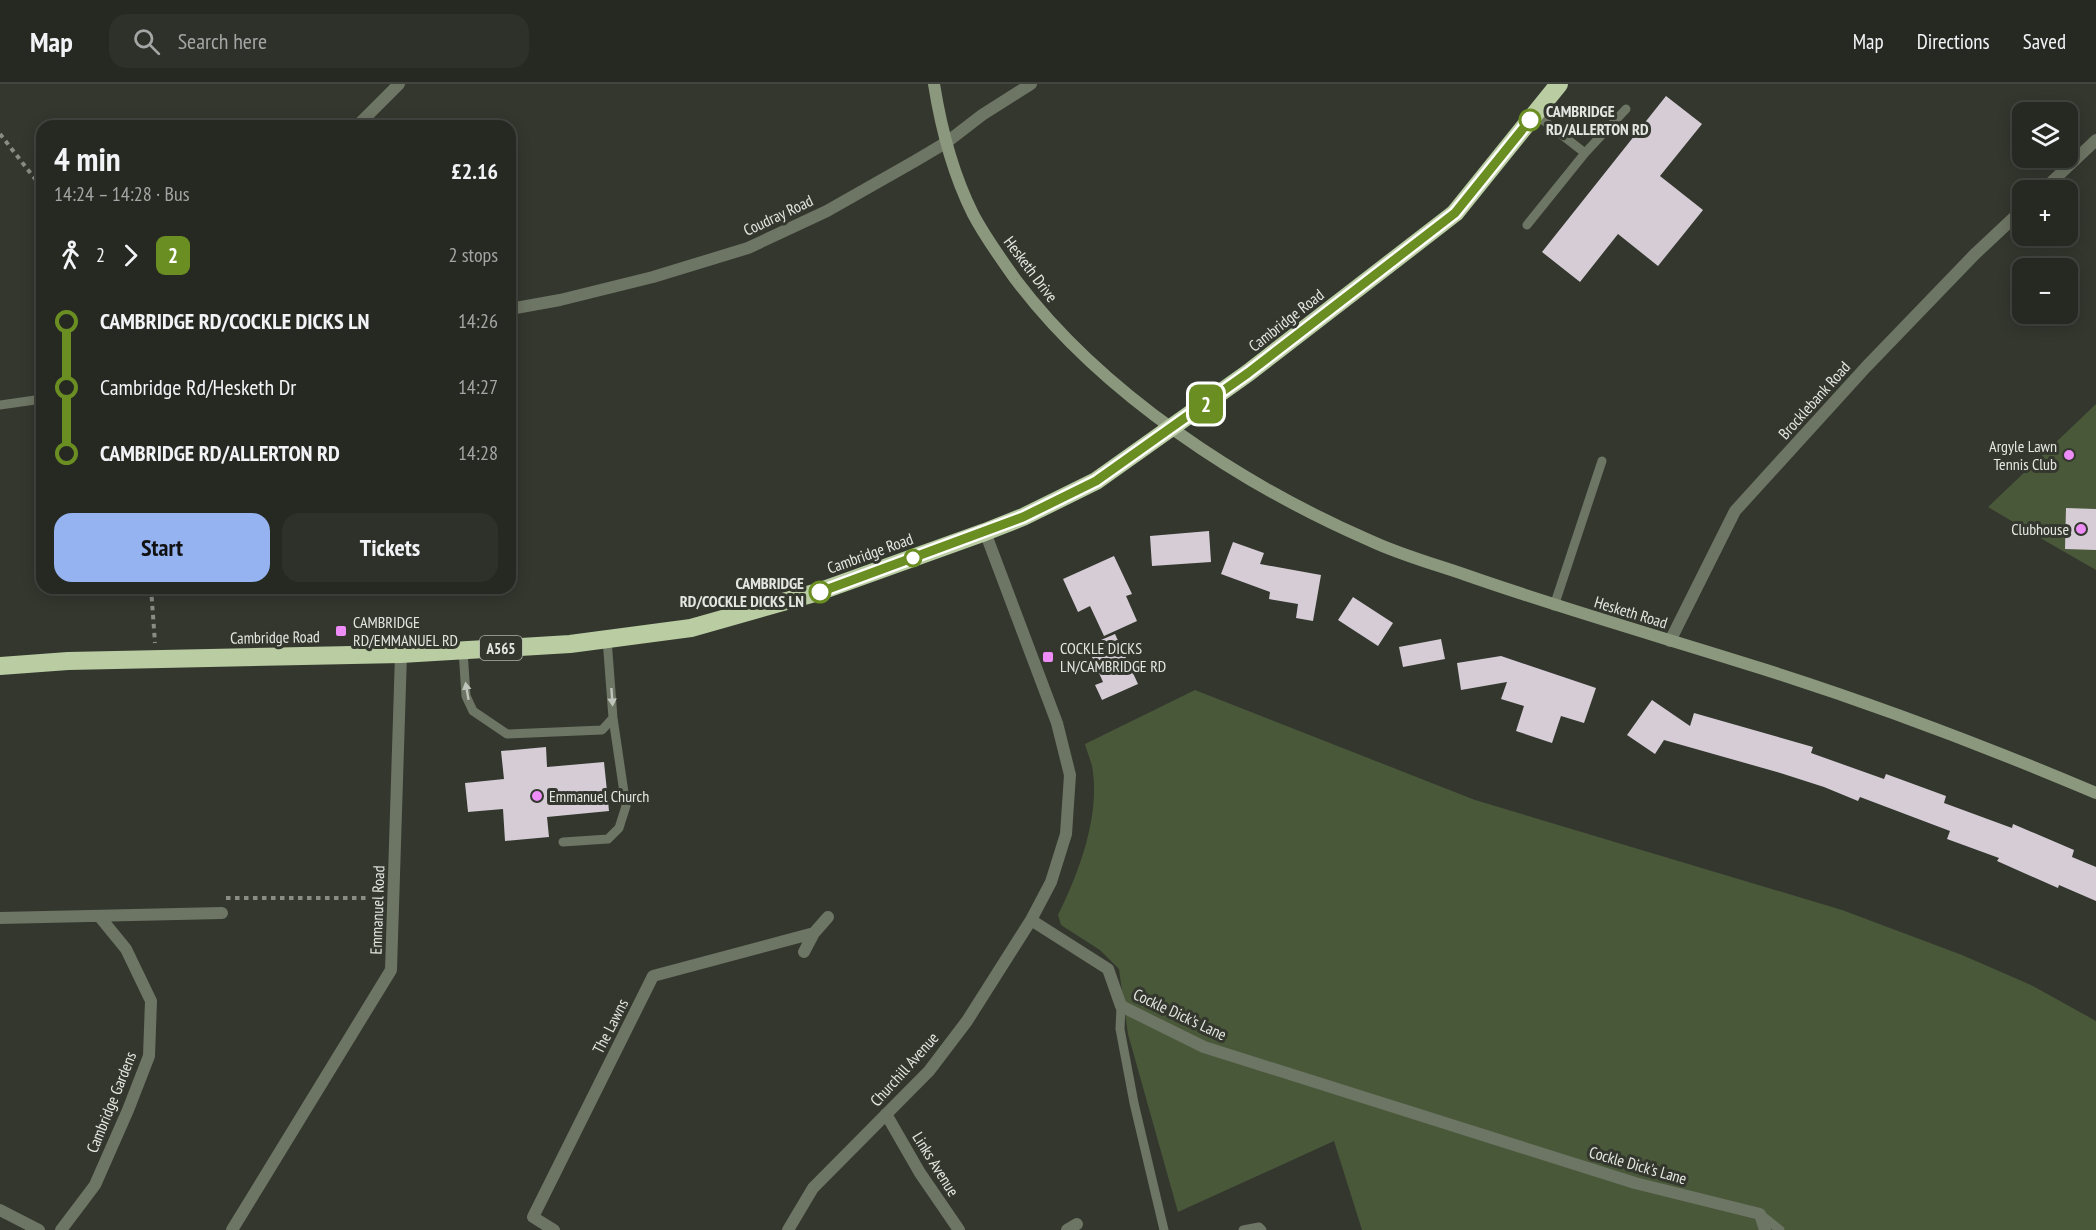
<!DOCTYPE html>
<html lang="en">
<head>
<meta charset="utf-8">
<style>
	:root { --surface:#262922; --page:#2e312a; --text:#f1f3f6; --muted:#a4a6a5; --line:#424540; --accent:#95b2f1 }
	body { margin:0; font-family:"PT Sans Narrow",sans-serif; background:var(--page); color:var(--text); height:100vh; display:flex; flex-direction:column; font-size:22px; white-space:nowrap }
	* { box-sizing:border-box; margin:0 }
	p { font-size:20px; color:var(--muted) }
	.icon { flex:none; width:33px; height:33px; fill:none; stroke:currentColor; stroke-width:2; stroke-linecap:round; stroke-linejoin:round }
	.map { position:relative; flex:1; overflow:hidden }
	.drawer { position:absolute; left:36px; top:36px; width:480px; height:474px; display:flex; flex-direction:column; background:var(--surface); border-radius:18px; box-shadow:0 3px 15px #0003,0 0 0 2px var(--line) }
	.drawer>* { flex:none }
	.badge { padding:0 12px; border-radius:9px; font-size:21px; line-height:39px }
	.fabs { position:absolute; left:2012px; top:18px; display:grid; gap:12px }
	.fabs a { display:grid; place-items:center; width:66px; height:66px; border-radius:12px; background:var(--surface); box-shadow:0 3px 15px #0003,0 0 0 2px var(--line); font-size:30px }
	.map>.badge { position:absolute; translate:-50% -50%; box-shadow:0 0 0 3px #fff }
	.legs { display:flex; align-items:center; gap:9px; height:66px; padding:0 18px; font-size:20px }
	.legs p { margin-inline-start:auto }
	.head { display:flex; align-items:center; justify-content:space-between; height:102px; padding:0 18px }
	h1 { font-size:33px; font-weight:700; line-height:45px }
	.action { display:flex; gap:12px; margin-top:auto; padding:12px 18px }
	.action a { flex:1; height:69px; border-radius:18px; background:var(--accent); color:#111; font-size:24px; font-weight:700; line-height:69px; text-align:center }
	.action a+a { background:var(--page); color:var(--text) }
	ul { padding:0 18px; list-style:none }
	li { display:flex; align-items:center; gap:21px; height:66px; font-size:22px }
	li i { display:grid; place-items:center; width:9px; height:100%; margin:0 8px; background:currentColor }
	li i::after { content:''; width:15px; height:15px; margin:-8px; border:4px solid; border-radius:50%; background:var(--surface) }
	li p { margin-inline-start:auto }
	li:first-child i { background:linear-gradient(#0000 50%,currentColor 0) }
	li:last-child i { background:linear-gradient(currentColor 50%,#0000 0) }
	header { display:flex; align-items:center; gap:36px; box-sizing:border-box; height:84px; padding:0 30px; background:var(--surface); border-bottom:2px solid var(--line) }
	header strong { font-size:28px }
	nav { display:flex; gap:33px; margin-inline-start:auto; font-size:21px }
	.search { width:420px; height:54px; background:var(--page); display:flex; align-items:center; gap:15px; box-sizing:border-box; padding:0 21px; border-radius:18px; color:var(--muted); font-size:22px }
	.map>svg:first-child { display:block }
	.green { fill:#4a583a }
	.building { fill:#d5ccd6 }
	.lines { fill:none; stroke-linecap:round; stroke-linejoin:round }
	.path { stroke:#898d85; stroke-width:4; stroke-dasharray:4.5 4.5; stroke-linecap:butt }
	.lane { stroke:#6d7564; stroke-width:9 }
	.street { stroke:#6d7564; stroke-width:12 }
	.secondary { stroke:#8c987e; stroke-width:12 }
	.highway { stroke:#b9cca2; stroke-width:18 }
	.oneway { fill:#c0c5bc }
	.line-1-casing { stroke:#fff; stroke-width:14 }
	.line-1 { stroke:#6b8e23; stroke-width:9 }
	.stop-1-dot { fill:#fff; stroke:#6b8e23; stroke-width:3 }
	.poi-dot { fill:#ee8cf8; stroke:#33372e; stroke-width:2 }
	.labels { text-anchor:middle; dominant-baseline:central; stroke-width:6; stroke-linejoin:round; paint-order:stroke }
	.shield { fill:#33372e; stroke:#afb2ab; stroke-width:1.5 }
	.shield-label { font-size:15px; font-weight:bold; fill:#e4e7e1 }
	.stop-label { font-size:16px; font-weight:bold; fill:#e4e7e1; stroke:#33372e; text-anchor:start }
	.street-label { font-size:16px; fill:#e4e7e1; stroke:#33372e }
	.poi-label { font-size:16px; fill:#e4e7e1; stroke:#33372e; text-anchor:start }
</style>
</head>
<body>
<header>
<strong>Map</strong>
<div class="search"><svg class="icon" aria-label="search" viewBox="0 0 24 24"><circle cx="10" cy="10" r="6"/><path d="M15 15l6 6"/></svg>Search here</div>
<nav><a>Map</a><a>Directions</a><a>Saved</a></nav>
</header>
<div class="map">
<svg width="2096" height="1146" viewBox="0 0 2096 1146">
	<rect width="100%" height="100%" fill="#33372e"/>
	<!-- green -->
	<path class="green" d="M2096 320V486L2030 448 2028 450 2020 442 1988 423Z
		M1195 606 1475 716 1842 826 1962 871 2031 901 2096 937V1146H1362L1334 1057 1178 1128 1128 950 1119 885 1100 866 1061 841 1058 831C1079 789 1101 730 1092 682 1090 675 1087 667 1085 660Z"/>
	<!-- building -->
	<path class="building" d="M1666 12 1702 40 1660 92 1703 126 1658 182 1618 150 1580 198 1542 168Z
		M2066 424 2096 425V466L2065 465Z
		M1209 447 1211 478 1152 482 1150 452Z
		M1233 458 1264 469 1260 480 1321 491 1313 537 1296 534 1298 520 1269 515 1270 508 1221 490Z
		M1114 472 1132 510 1126 512 1137 537 1104 552 1090 522 1078 528 1063 495Z
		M1353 513 1393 539 1378 562 1338 536Z
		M1115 550 1138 600 1102 616 1095 601 1103 598 1087 562Z
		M1441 555 1445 575 1403 583 1399 563Z
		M1501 572 1596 604 1584 639 1561 632 1552 659 1516 647 1524 622 1501 615 1507 598 1461 606 1457 579Z
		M1652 616 1690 642 1694 629 1813 663 1811 669 1884 695 1886 690 1946 712 1944 719 2012 744 2013 740 2074 766 2072 773 2096 783V817L2059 801 2058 804 1997 777 1999 774 1947 755 1950 747 1860 713 1858 717 1824 703 1777 688 1664 656 1655 670 1627 651Z
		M546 663 547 683 604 678 609 727 547 733 549 753 505 757 503 725 468 728 465 699 504 695 501 667Z"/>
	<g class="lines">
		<!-- path -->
		<path class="path" d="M0 50 39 100H42
			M151 504 155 559
			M226 814H379"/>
		<!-- lane -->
		<path class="lane" d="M1535 30 1585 69
			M1527 141 1585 69 1626 25
			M0 321 42 315
			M1554 522 1602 377
			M463 566 466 612 473 627 507 650 602 646 613 634 607 555
			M563 758 608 755 619 744 626 722 613 634
			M1121 922 1120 945 1134 1019 1164 1146
			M1760 1130 1780 1146
			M1243 1146 1259 1143 1262 1146"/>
		<!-- street -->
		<path class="street" d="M357 42 399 0
			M2043 106 2096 56
			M510 225 560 216 653 193 748 164 827 127 915 77 947 58 982 31 1031 0
			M1670 557 1735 427 1866 283 1974 171 2022 126
			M0 834 222 829
			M1031 836 1108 885 1121 922 1204 963 1635 1099 1760 1130 1765 1146
			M804 868 814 849 828 833
			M886 1030 920 1089 959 1146
			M0 1126 39 1146
			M61 1146 95 1101 128 1026 149 972 151 917 126 865 99 832
			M232 1146 391 886 401 570
			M554 1146 533 1133 653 892 814 849
			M788 1146 813 1104 929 987 967 937 1031 836 1051 798 1066 750 1070 691 1057 639 985 448
			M1067 1146 1077 1140"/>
		<!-- secondary -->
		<path class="secondary" d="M934 0C941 44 953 90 973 130 985 153 1001 175 1016 196 1102 310 1242 401 1371 457 1401 471 1434 480 1466 491 1563 525 1662 553 1760 584 1874 620 1985 662 2096 709"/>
		<!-- highway -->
		<path class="highway" d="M0 582 68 577 401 570 570 560 691 544 818 508 985 448 1023 433 1096 397 1248 289 1455 129 1559 0"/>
	</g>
	<!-- one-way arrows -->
	<defs><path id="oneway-solid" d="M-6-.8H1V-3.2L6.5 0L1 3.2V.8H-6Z" transform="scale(1.5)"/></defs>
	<g class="oneway">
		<use href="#oneway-solid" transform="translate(467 607) rotate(-100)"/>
		<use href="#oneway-solid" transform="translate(612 613) rotate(86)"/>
	</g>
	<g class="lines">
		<!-- line-1 casing -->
		<g class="line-1-casing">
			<path id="line-1" d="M820 508 1023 433 1096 397 1248 289 1455 129 1530 36"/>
		</g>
		<!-- line-1 -->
		<use href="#line-1" class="line-1"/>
	</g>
	<!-- markers -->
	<g class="stop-1-dot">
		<circle cx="1530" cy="36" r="10"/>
		<circle cx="913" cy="474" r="8"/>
		<circle cx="820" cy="508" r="10"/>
	</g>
	<g class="poi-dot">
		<circle cx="2069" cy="371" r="6"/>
		<circle cx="2081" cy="445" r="6"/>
		<rect x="335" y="541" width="12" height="12" rx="3"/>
		<rect x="1042" y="567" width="12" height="12" rx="3"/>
		<circle cx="537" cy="712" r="6"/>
	</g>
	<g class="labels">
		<!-- shield labels -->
		<rect class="shield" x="480" y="552" width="42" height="24" rx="4.5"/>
		<g class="shield-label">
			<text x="501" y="564">A565</text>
		</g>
		<!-- stop labels -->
		<g class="stop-label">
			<text x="1546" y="27">CAMBRIDGE<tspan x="1546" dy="18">RD/ALLERTON RD</tspan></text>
			<text x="804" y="499" text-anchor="end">CAMBRIDGE<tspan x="804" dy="18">RD/COCKLE DICKS LN</tspan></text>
		</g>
		<!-- street labels -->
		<g class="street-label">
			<text transform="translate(778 131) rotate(-25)">Coudray Road</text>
			<text transform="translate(1031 185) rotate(53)">Hesketh Drive</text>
			<text transform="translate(1286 236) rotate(-38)">Cambridge Road</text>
			<text transform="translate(1814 316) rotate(-48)">Brocklebank Road</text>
			<text transform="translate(870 469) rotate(-20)">Cambridge Road</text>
			<text transform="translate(1631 528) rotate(17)">Hesketh Road</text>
			<text transform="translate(275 553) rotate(-1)">Cambridge Road</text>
			<text transform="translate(377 826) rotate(-88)">Emmanuel Road</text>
			<text transform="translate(1180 930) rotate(25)">Cockle Dick's Lane</text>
			<text transform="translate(610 942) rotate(-63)">The Lawns</text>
			<text transform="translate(904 985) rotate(-48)">Churchill Avenue</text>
			<text transform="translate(111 1018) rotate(-68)">Cambridge Gardens</text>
			<text transform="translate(936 1080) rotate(58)">Links Avenue</text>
			<text transform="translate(1638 1081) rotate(16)">Cockle Dick's Lane</text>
		</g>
		<!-- poi labels -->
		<g class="poi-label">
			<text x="2057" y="362" text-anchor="end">Argyle Lawn<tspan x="2057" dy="18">Tennis Club</tspan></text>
			<text x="2069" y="445" text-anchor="end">Clubhouse</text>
			<text x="353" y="538">CAMBRIDGE<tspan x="353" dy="18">RD/EMMANUEL RD</tspan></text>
			<text x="1060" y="564">COCKLE DICKS<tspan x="1060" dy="18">LN/CAMBRIDGE RD</tspan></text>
			<text x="549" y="712">Emmanuel Church</text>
		</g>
	</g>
</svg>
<div class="fabs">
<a><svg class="icon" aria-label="layers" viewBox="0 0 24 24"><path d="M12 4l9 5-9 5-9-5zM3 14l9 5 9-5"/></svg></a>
<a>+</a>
<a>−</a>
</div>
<b class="badge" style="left:1206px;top:320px;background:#6b8e23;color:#fff">2</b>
<section class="drawer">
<div class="head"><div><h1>4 min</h1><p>14:24 – 14:28 · Bus</p></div><b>£2.16</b></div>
<div class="legs"><svg class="icon" aria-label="walk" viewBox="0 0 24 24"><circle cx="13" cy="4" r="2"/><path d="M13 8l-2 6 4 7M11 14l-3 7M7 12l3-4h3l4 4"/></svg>2<svg class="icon" aria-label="forward" viewBox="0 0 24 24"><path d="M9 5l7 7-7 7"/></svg><b class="badge" style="background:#6b8e23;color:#fff">2</b><p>2 stops</p></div>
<ul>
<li><i style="color:#6b8e23"></i><b>CAMBRIDGE RD/COCKLE DICKS LN</b><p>14:26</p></li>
<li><i style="color:#6b8e23"></i><span>Cambridge Rd/Hesketh Dr</span><p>14:27</p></li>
<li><i style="color:#6b8e23"></i><b>CAMBRIDGE RD/ALLERTON RD</b><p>14:28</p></li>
</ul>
<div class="action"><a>Start</a><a>Tickets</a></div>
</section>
</div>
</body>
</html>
